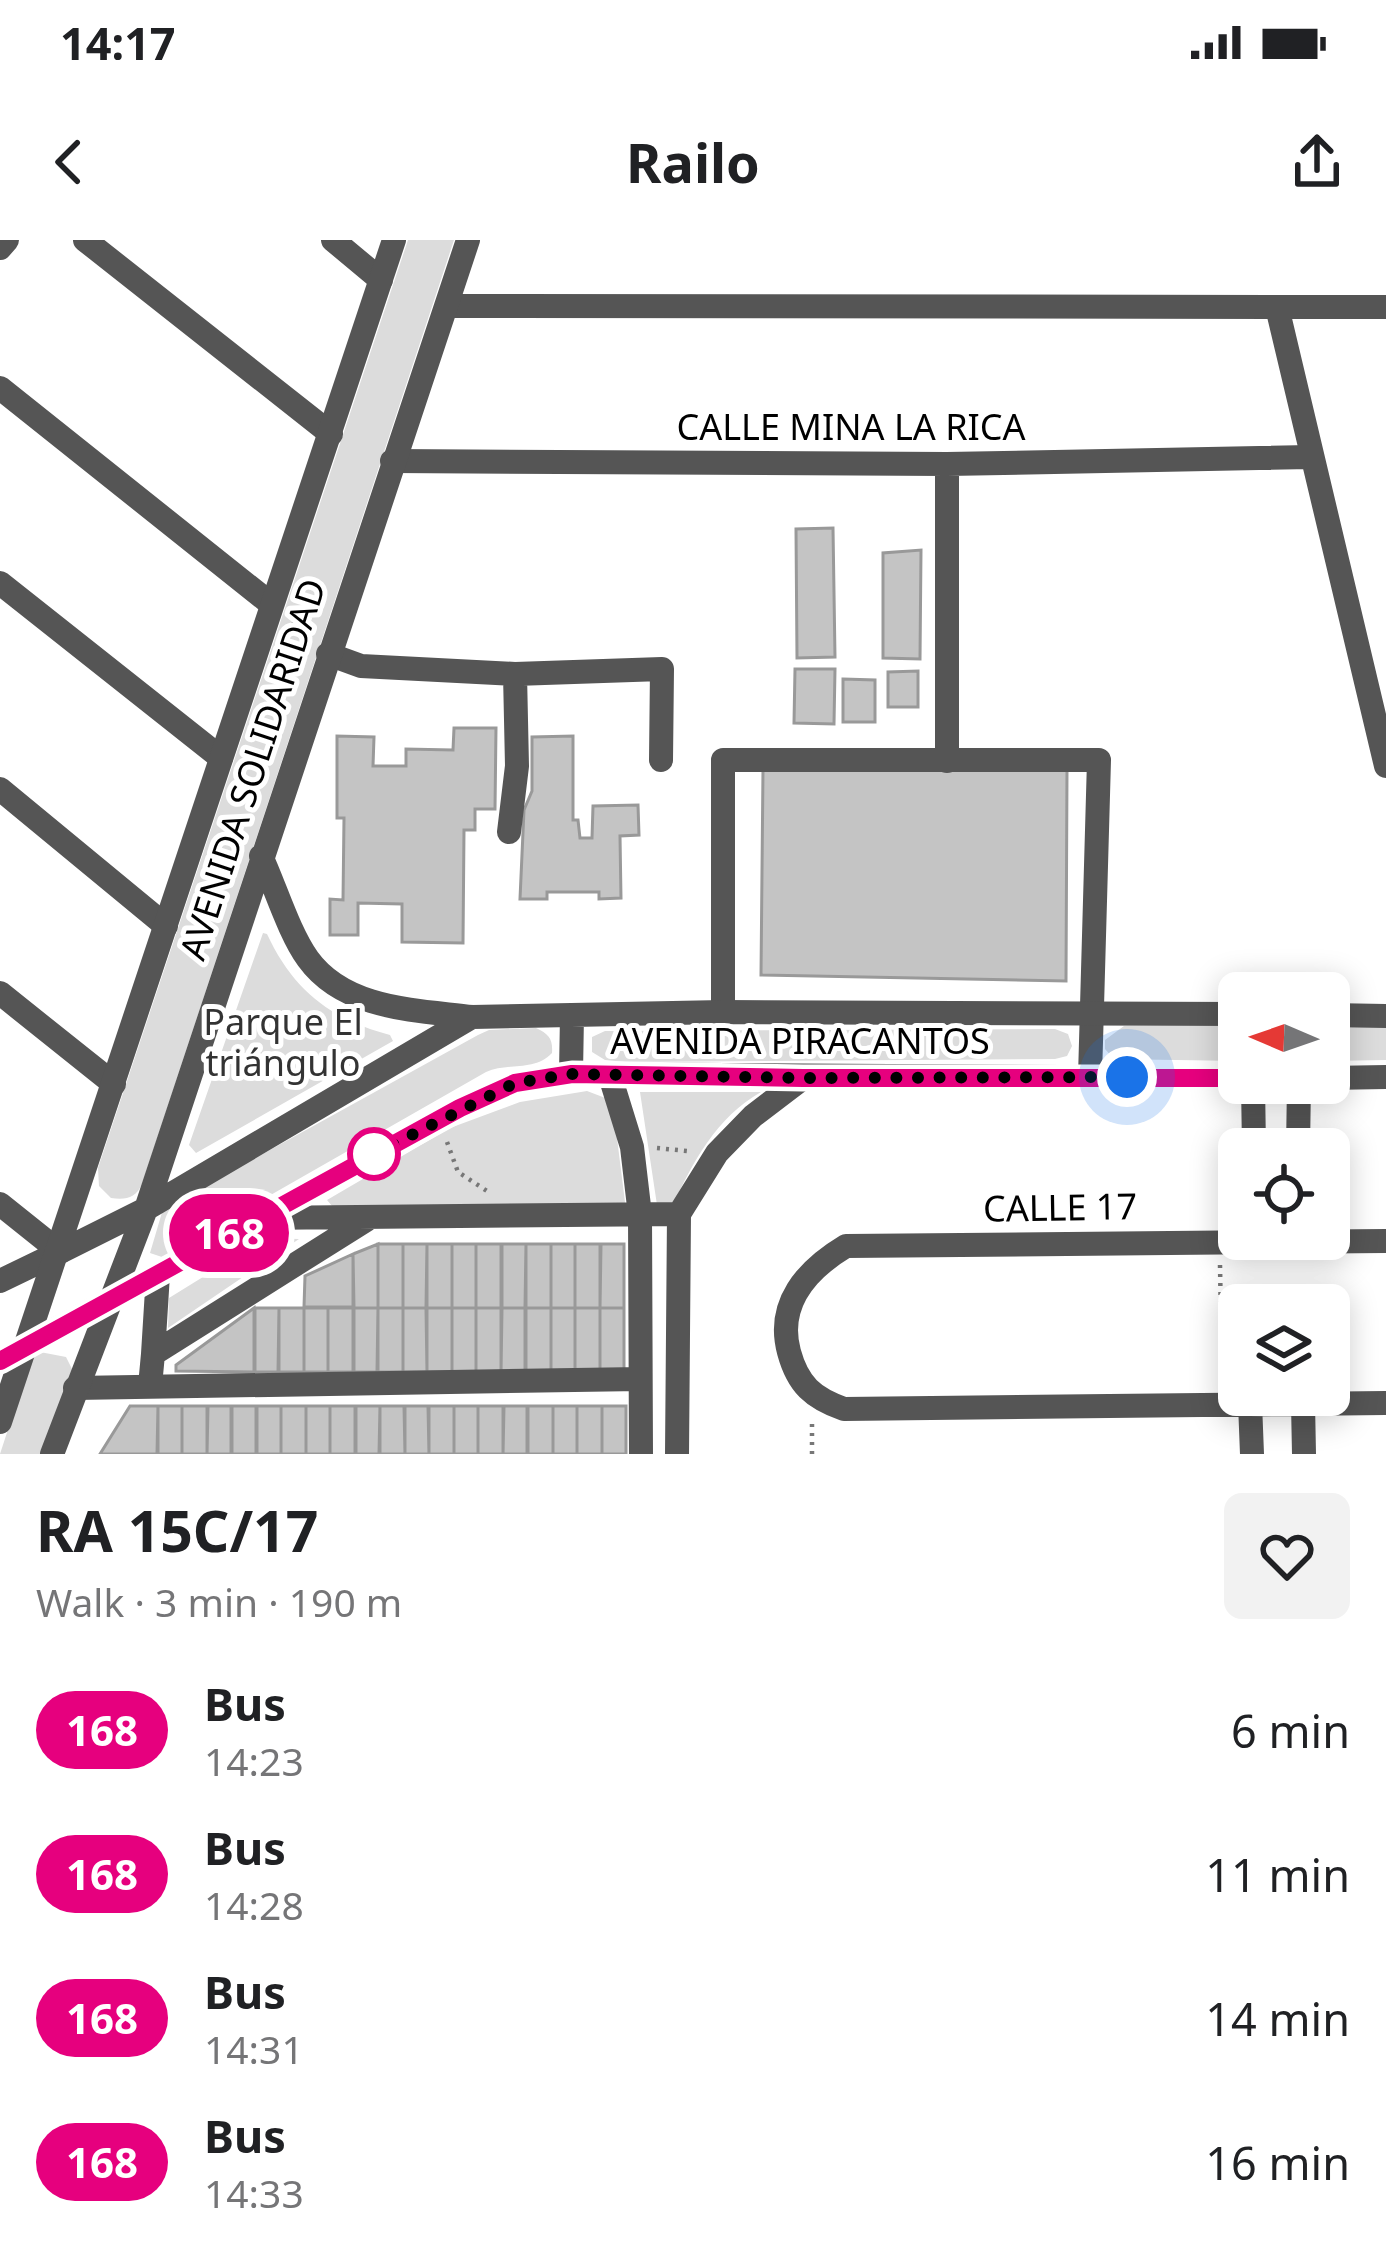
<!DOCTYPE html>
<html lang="en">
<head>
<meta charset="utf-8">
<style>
	:root { --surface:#fff; --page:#f2f2f2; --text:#202124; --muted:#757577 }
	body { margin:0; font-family:"Noto Sans",sans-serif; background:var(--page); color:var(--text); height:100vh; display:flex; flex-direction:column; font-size:45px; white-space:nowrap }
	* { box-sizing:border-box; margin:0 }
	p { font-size:39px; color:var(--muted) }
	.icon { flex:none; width:66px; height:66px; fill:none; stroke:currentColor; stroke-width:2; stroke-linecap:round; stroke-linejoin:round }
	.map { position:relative; height:1214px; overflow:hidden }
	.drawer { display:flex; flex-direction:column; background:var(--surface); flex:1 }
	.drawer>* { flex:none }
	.badge { padding:0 24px; border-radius:39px; font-size:42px; line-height:78px }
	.needle { width:78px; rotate:272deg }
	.fabs { position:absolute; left:1218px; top:732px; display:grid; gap:24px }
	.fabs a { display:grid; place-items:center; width:132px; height:132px; border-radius:18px; background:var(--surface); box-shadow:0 6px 30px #0003; font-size:60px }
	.you { position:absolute; width:60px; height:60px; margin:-30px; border:9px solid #fff; border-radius:50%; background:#1a73e8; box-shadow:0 0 0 18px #1a73e833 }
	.map>.badge { position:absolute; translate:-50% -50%; box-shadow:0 0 0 6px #fff }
	.round { display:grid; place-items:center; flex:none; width:126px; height:126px; border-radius:18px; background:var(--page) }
	.overview { display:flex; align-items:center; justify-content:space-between; height:204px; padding:0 36px }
	h1 { font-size:57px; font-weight:700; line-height:90px }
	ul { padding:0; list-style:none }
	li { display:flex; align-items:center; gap:36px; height:144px; padding:0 36px }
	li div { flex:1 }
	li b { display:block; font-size:45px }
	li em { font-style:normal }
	li .badge { min-width:132px; font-weight:700; text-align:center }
	.status { display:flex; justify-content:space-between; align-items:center; height:84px; padding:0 60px; background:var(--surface); direction:ltr }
	.status svg { height:33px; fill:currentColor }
	header { display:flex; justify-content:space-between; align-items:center; height:156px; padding:0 36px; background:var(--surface); font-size:54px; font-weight:700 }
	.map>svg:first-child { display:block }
	.green { fill:#dcdcdc }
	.building { fill:#c4c4c4; stroke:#999; stroke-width:3 }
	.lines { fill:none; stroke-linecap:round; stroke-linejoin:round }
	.path { stroke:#777; stroke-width:4.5; stroke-dasharray:3 6; stroke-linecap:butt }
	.minor { stroke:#555; stroke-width:24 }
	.tertiary { stroke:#555; stroke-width:24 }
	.line-casing { stroke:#fff; stroke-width:27 }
	.line { stroke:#e6007e; stroke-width:18 }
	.walk { stroke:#000; stroke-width:12; stroke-dasharray:0 21.6 }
	.stop-dot { fill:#fff; stroke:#e6007e; stroke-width:6 }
	.labels { text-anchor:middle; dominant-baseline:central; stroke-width:10; stroke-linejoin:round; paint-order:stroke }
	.street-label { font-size:36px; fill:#000; stroke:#fff }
	.park-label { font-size:36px; fill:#333; stroke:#fff }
</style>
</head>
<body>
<div class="status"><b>14:17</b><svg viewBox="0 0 49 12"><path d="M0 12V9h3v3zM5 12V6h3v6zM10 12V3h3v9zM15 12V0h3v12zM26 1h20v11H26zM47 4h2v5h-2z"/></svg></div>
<header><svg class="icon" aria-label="back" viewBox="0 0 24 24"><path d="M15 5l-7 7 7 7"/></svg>Railo<svg class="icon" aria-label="share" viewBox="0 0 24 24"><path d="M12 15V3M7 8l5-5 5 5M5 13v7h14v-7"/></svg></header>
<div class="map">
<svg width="1386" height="1214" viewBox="0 0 1386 1214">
	<rect width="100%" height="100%" fill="#fff"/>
	<!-- green -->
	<path class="green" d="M408 0H454L142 944C136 958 126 960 111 958L99 946 98 928Z
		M263 693 267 694C293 750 330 779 390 795L393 801 196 913 189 905Z
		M1124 786H1239V821L1114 819 1105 809V800Z
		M1329 786H1386V820L1329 821Z
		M536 788C549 794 553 799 552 813 534 832 508 822 486 832L162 1017 150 1013 163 969 478 795 489 790Z
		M1055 789 1068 794 1072 806 1067 816 1055 819 626 822 605 820 592 812V797L605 791Z
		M587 851 608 859 615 882 626 970 338 973 327 960 450 888 520 862Z
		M640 852H761C717 877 693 921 672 967L657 965Z
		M266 998 299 999 168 1088 169 1058Z
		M40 1112 66 1117 75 1135 44 1214H0L31 1119Z"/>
	<!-- building -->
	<path class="building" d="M833 288 835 417 797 418 796 289Z
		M921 310 920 419 883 418V313Z
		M795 429H835L834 484 794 483Z
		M918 431V467H888V432Z
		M843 439 875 440V482H843Z
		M454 488H496L495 569H475V590H464L463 703 402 702V664L358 663V695H330V659L343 660 344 578H337V496L374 497 373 526H406V509L453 510Z
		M573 496V580H578L580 598H592L593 566 638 565 639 595 620 596 621 658 599 659V652H547V659H520L524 570 532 551V497Z
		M763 529H1067L1066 741 761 735Z
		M378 1004H403V1068H378Z
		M378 1004V1068H354L353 1014Z
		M403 1004H427L426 1068H403Z
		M427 1004H452V1068H427Z
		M452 1004H476V1068H452Z
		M476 1004H501V1068H476Z
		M502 1004H526L525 1068H502Z
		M526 1004H551V1068H526Z
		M551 1004H575V1068H551Z
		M575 1004H600V1068H575Z
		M601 1004H624V1068H600Z
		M353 1014V1067H304L305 1036Z
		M254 1068V1132L176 1131V1125Z
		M255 1068H279L278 1132H255Z
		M279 1068H304V1132H279Z
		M304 1068H328V1132H304Z
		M328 1068H353V1132H328Z
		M354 1068H378L377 1132H354Z
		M378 1068H403V1132H378Z
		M403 1068H426L427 1132H403Z
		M427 1068H452V1132H427Z
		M452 1068H476V1132H452Z
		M476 1068H501V1132H476Z
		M502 1068H525V1132H501Z
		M526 1068H551V1132H526Z
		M551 1068H575V1132H551Z
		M575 1068H600V1132H575Z
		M600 1068H624V1132H600Z
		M130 1166H158L157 1214H100Z
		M158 1166H182V1214H158Z
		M182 1166H207V1214H182Z
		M208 1166H231V1214H207Z
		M232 1166H256V1214H232Z
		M257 1166H281V1214H257Z
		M281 1166H306V1214H281Z
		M306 1166H330V1214H306Z
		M330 1166H355V1214H330Z
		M356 1166H380L379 1214H356Z
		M380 1166H404L405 1214H380Z
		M405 1166H428L429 1214H405Z
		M429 1166H454V1214H429Z
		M454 1166H478V1214H454Z
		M478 1166H503V1214H478Z
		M504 1166H527V1214H503Z
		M528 1166H553V1214H528Z
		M553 1166H577V1214H553Z
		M577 1166H602V1214H577Z
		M602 1166H626V1214H602Z"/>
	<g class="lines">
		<!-- path -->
		<path class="path" d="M292 382 311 398
			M447 902 458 932 487 951
			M657 908 687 911
			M1220 1025 1222 1140
			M812 1214V1184"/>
		<!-- minor -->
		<path class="minor" d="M85 0 331 194
			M333 0 381 40
			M0 8 7 0
			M447 66 1386 67
			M1277 67 1386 526
			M0 148 271 364
			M392 221 947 224 1310 217
			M947 224V521
			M0 343 221 518
			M328 414 361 426 515 434 662 429 661 520
			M0 549 166 686
			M509 592 517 526 515 434
			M0 753 114 844
			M723 772V520H1099L1090 837
			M610 836 632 907 640 975 641 1214
			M1253 843 1254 909
			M1298 909 1299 843
			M0 964 60 1012 0 1041
			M256 978 679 974
			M1386 1001 846 1006C806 1030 776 1064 789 1112 798 1145 813 1158 844 1169L1386 1163
			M153 1114 158 1034
			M150 1146 153 1114 366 980
			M75 1148 640 1139
			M1250 1163 1252 1214
			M1303 1163 1304 1214
			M677 1214 679 974 717 913 753 876 803 838"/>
		<!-- tertiary -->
		<path class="tertiary" d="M261 616C275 646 289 693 308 719 345 770 417 770 472 777
			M1329 775 1386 776
			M571 834 572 775
			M1329 838 1386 837
			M60 1012 146 969 472 777 723 772 1239 774
			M29 1104 460 868 515 843 571 834 1239 838
			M0 1182 394 0
			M52 1214 146 969 468 0"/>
	</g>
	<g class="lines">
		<!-- line casing -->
		<g class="line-casing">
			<path id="line" d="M0 1121 460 868 515 843 572 834 803 838H1239"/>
		</g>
		<!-- line -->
		<use href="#line" class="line"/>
		<!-- walk -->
		<path class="walk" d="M374 914 515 843 572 834 803 838 1127 837"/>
	</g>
	<!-- markers -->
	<circle class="stop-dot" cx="374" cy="914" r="24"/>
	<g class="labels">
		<!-- street labels -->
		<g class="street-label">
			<text x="851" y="186">CALLE MINA LA RICA</text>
			<text transform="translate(252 529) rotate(-72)">AVENIDA SOLIDARIDAD</text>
			<text x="800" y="800">AVENIDA PIRACANTOS</text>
			<text transform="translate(1060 967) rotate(-1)">CALLE 17</text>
		</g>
		<!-- park labels -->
		<g class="park-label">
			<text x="283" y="781">Parque El<tspan x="283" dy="41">triángulo</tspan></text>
		</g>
	</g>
</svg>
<div class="fabs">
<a><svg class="needle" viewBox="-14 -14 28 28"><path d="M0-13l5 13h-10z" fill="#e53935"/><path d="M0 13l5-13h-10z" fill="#757577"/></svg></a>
<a><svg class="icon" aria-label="locate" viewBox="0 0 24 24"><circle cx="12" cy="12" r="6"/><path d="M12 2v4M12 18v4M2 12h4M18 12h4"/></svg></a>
<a><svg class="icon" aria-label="layers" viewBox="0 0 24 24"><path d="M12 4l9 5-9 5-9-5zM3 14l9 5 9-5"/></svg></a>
</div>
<div class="you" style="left:1127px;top:837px"></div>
<b class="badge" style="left:229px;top:993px;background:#e6007e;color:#fff">168</b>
</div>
<section class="drawer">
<div class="overview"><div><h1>RA 15C/17</h1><p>Walk · 3 min · 190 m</p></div><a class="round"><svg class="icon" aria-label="heart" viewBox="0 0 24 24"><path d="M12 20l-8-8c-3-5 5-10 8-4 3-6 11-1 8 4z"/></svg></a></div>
<ul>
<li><span class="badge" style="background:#e6007e;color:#fff">168</span><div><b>Bus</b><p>14:23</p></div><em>6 min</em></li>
<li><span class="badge" style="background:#e6007e;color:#fff">168</span><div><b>Bus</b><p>14:28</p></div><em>11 min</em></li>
<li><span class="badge" style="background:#e6007e;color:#fff">168</span><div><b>Bus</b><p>14:31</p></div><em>14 min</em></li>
<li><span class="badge" style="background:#e6007e;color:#fff">168</span><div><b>Bus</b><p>14:33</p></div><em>16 min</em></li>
</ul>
</section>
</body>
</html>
